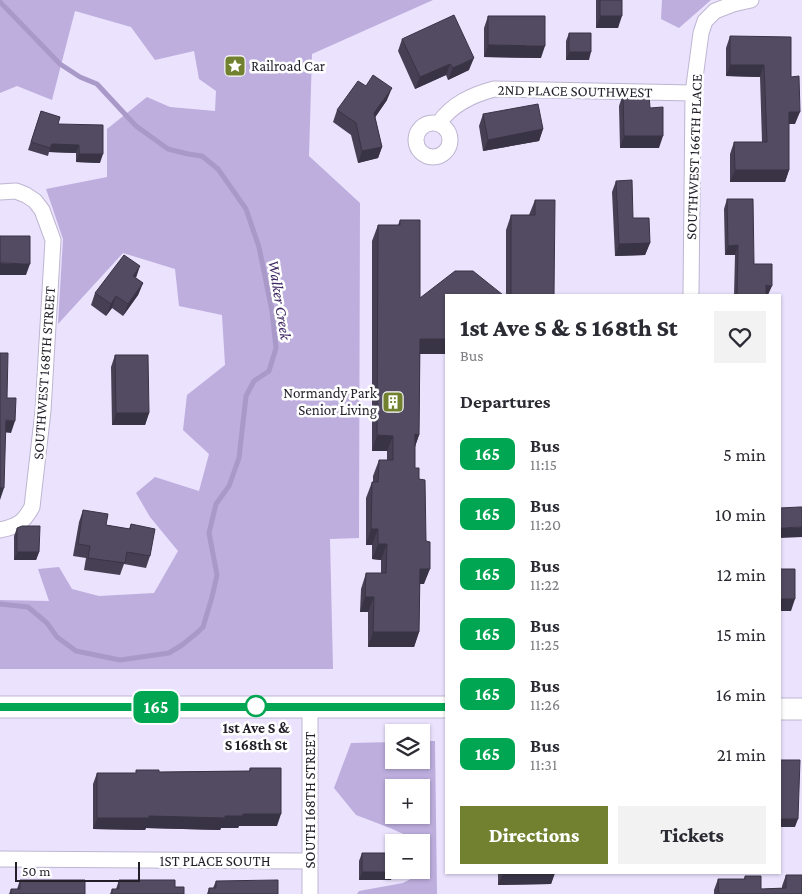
<!DOCTYPE html>
<html lang="en">
<head>
<meta charset="utf-8">
<style>
	:root { --surface:#fff; --page:#f2f2f3; --text:#2b2b33; --muted:#7c7c81; --accent:#718130 }
	body { margin:0; font-family:"Crimson Pro",serif; background:var(--page); color:var(--text); height:100vh; display:flex; flex-direction:column; font-size:19px; white-space:nowrap }
	* { box-sizing:border-box; margin:0 }
	p { font-size:16px; color:var(--muted) }
	.icon { flex:none; width:28px; height:28px; fill:none; stroke:currentColor; stroke-width:2; stroke-linecap:round; stroke-linejoin:round }
	.map { position:relative; flex:1; overflow:hidden }
	.side { position:absolute; left:445px; top:294px; width:336px; height:580px; display:flex; flex-direction:column; background:var(--surface); border-radius:0px; box-shadow:0 1px 4px #0004 }
	.side>* { flex:none }
	.badge { padding:0 10px; border-radius:8px; font-size:18px; line-height:32px }
	.controls { position:absolute; left:385px; top:724px; display:grid; gap:10px }
	.controls a { display:grid; place-items:center; width:45px; height:45px; border-radius:0px; background:var(--surface); box-shadow:0 1px 4px #0004; font-size:25px }
	.scale { position:absolute; left:15px; bottom:12px; width:125px; box-sizing:border-box; padding-left:5px; border:2px solid #221f29; border-top:0; font-size:14px; line-height:18px; white-space:nowrap; color:#221f29; -webkit-text-stroke:4px #fff; paint-order:stroke }
	.map>.badge { position:absolute; translate:-50% -50%; box-shadow:0 0 0 2px #fff }
	h2 { padding:0 15px; font-size:19px; line-height:45px }
	.round { display:grid; place-items:center; flex:none; width:52px; height:52px; border-radius:0px; background:var(--page) }
	.summary { display:flex; align-items:center; justify-content:space-between; height:85px; padding:0 15px }
	h1 { font-size:24px; font-weight:800; line-height:38px }
	.action { display:flex; gap:10px; margin-top:auto; padding:10px 15px }
	.action a { flex:1; height:58px; border-radius:0px; background:var(--accent); color:#fff; font-size:20px; font-weight:800; line-height:58px; text-align:center }
	.action a+a { background:var(--page); color:var(--text) }
	ul { padding:0; list-style:none }
	li { display:flex; align-items:center; gap:15px; height:60px; padding:0 15px }
	li div { flex:1 }
	li b { display:block; font-size:19px }
	li em { font-style:normal }
	li .badge { min-width:55px; font-weight:700; text-align:center }
	.map>svg:first-child { display:block }
	.forest { fill:#bdaede; fill-rule:evenodd }
	.lines { fill:none; stroke-linecap:round; stroke-linejoin:round }
	.stream { stroke:#a999c8; stroke-width:5 }
	.street-casing { stroke:#beb6d1; stroke-width:17 }
	.secondary-casing { stroke:#beb6d1; stroke-width:23 }
	.street { stroke:#fff; stroke-width:15 }
	.secondary { stroke:#fff; stroke-width:21 }
	.wall { fill:#474054 }
	.shaded-wall { fill:#393445 }
	.building { fill:#524b62; stroke:#393445 }
	.line-casing { stroke:#fff; stroke-width:11 }
	.line { stroke:#00a651; stroke-width:8 }
	.stop-dot { fill:#fff; stroke:#00a651; stroke-width:2.5 }
	.labels { text-anchor:middle; dominant-baseline:central; stroke-width:5; stroke-linejoin:round; paint-order:stroke }
	.poi-label { font-size:15px; fill:#221f29; stroke:#fff; text-anchor:start }
	.street-label { font-size:15px; fill:#221f29; stroke:#fff }
	.stop-label { font-size:15px; font-weight:bold; fill:#221f29; stroke:#fff }
	.water-label { font-size:16px; font-style:italic; fill:#3f2762; stroke:#fff }
</style>
</head>
<body>
<div class="map">
<svg width="802" height="894" viewBox="0 0 802 894">
	<rect width="100%" height="100%" fill="#ebe2fe"/>
	<!-- forest -->
	<path class="forest" d="M0 0H433L312 54 309 156 360 203 359 538 330 539 333 669H0V600L49 601 38 569 59 567 72 589 99 596 154 593 178 551 150 517 136 493 155 477 199 491 209 454 183 430 187 395 225 365 222 315 179 306 175 269 123 253 58 324 63 239 46 189 107 177V129L147 97 170 107 215 111 216 91 199 79 194 51 155 60 131 27 75 11 52 100 17 86 0 93Z
		M662 0H711L679 28 661 19Z
		M421 741H435L437 894H357L359 891 403 883 422 873 421 842 390 828 356 815 334 788 351 743 394 742V760H421ZM394 788H421V815H394Z"/>
	<g class="lines">
		<!-- stream -->
		<path class="stream" d="M0 2 60 64 80 77 97 84 136 126 168 149 188 154 202 156 218 169 246 209 259 247 272 311 276 348 269 371 254 381 246 396 239 458 229 486 216 504 209 533 217 575 212 597 203 627 198 632 182 645 169 653 120 660 76 651 57 637 47 623 28 607 0 604"/>
		<!-- street casing -->
		<g class="street-casing">
			<path id="street" d="M416 140a17 17 0 1 1 34 0a17 17 0 1 1-34 0Z
				M439 123C452 104 472 95 494 89L693 93
				M0 192 16 191 26 195 35 201 42 210 53 240 43 411 32 507C23 523 18 526 0 530
				M691 295 693 93 701 33 705 21 715 11 733 4 751 0
				M0 859 310 861
				M310 894V707"/>
		</g>
		<!-- secondary casing -->
		<g class="secondary-casing">
			<path id="secondary" d="M0 707H446
				M780 709H802"/>
		</g>
		<!-- street -->
		<use href="#street" class="street"/>
		<!-- secondary -->
		<use href="#secondary" class="secondary"/>
	</g>
	<!-- wall -->
	<path class="wall" d="M596 0H622L618 28H596Z
		M488 16 541 58 484 57V28Z
		M569 33 589 60H566V41Z
		M730 36 791 77 795 124H789V170L785 182H730V154L734 142H762L760 77 726 76V48Z
		M402 39 469 70 448 80 446 75 415 89 398 51Z
		M623 94 650 108 659 148H620L619 106Z
		M387 100 375 117 382 147 378 158 358 163 351 135 333 122 337 110Z
		M41 111 58 124 100 163 76 162V153L49 152 48 156 28 150Z
		M483 114 543 129 539 141 483 151 479 126Z
		M616 181 633 218 650 243 645 255 615 256 612 192Z
		M727 199 754 264 768 295H734L735 255H725L724 209Z
		M535 200 554 295H506V230L511 215H529Z
		M400 220 420 298 446 295V354H420L419 435 415 446V468L419 479 424 584H420L419 632 414 647H368V612H360L361 589 366 573H381V560L372 559V545H366V498L372 482H373V476L379 460H387V451H372V241L378 225H398Z
		M136 278 143 283 138 295 123 316 112 308 106 316 91 305 95 293Z
		M115 355 149 413 145 425H112L111 367Z
		M83 510 106 525 129 529 131 524 150 556 146 568 124 564 120 575 84 570 86 558 73 556 79 522Z
		M17 528 39 552 36 560H14V536Z
		M250 768 277 826H239L238 828H221L220 830 146 828 145 830 93 829V784L97 773H136V770L159 772 249 771Z
		M362 853 391 880H359V861Z
		M498 872H555L551 884 498 885Z
		M786 875 802 894H714V890L718 879H744L745 876 761 889 782 888V886Z
		M20 880 85 894H9L11 889H17Z
		M119 880 175 887 184 894H110L112 889H116Z
		M216 881 278 894H207L209 888H213Z"/>
	<!-- shaded-wall -->
	<path class="shaded-wall" d="M600 16H622L618 28H596Z
		M488 45 545 46 541 58 484 57Z
		M569 52H591L589 60H566Z
		M474 58 469 70 448 80 453 68Z
		M450 64 446 75 415 89 420 77Z
		M730 65H764L760 77 726 76Z
		M392 88 387 100 370 125 374 113Z
		M789 112H800L795 124H784Z
		M543 129 539 141 483 151 488 140Z
		M624 136H663L659 148H620Z
		M52 144 79 145 76 153 49 152Z
		M382 147 378 158 358 163 362 151Z
		M79 154H103L100 163 76 162Z
		M735 170H789L785 182H730Z
		M650 243 645 255 615 256 619 244Z
		M738 245 735 255H725L728 246Z
		M0 263 30 264 26 275H0Z
		M140 266 136 278 133 276Z
		M143 283 138 295 123 316 128 304Z
		M766 285 772 286 768 295H762Z
		M116 296 112 308 106 316 111 304Z
		M420 339H446V354H415Z
		M116 413H149L145 425H112Z
		M6 420 15 421 11 433 2 432Z
		M415 434 419 435 414 450Z
		M377 435 393 436 387 451H372Z
		M0 488H4L0 500Z
		M802 527V537L780 538V528Z
		M371 529H378L372 545H366Z
		M378 544H387L381 560 372 559Z
		M17 552H39L36 560H14Z
		M420 569H430L424 584H414Z
		M365 597H374L368 612H360Z
		M780 599H795L791 611H780Z
		M373 632H419L414 647H368Z
		M243 814H281L277 826H239L238 828H221L220 830 146 828 145 830 93 829 97 818 149 816H225Z
		M780 819H798L795 827H780Z
		M362 872H394L391 880H359Z
		M503 873H555L551 884 498 885Z"/>
	<!-- building -->
	<path class="building" d="M600 0H622V16H600Z
		M454 15 474 58 453 68 450 64 420 77 402 39Z
		M488 16H545V46L488 45Z
		M569 33H591V52H569Z
		M730 36 791 37V77L799 76 800 112H789V170H735L734 142H767L764 65H730Z
		M373 75 392 88 374 113 382 147 362 151 356 123 337 110 358 81 366 86Z
		M623 94H649L650 108 663 107V136H624Z
		M538 104 543 129 488 140 483 114Z
		M41 111 60 117 58 124 103 125V154H79V145L52 144 50 148 31 142Z
		M632 180 633 218H649L650 243 619 244 616 181Z
		M727 199H753L754 264H772V286L766 285V295H737L738 245 728 246Z
		M535 200H555L554 295H511V215H535Z
		M400 220H420V298L455 271H473L503 295H446V339H420L419 435 415 434V468H419V479L425 480 426 541 430 542V569H420L419 632H373L374 597H365L366 573H386L387 544H378V529H371L372 482H378L379 460H393V436L377 435 378 225H400Z
		M0 236H30V264L0 263Z
		M124 255 140 266 133 276 143 283 128 304 116 296 111 304 95 293Z
		M0 353H8L7 398H16L15 421 6 420 4 488H0Z
		M115 355H148L149 413H116Z
		M800 507H802V527L780 528V508Z
		M83 510 108 514 106 525 130 529 131 524 155 529 150 556 127 552 125 563 88 558 90 546 78 544Z
		M22 526H40L39 552H17V528Z
		M780 569H795V599H780Z
		M780 760H800L798 819H780Z
		M250 768H281V814H243V816H225V818L149 816V818H97V773H136V770H159V772L250 771Z
		M362 853H394V872H362Z
		M503 872H555V873H503Z
		M786 875H802V894H719L718 879H745V876H761V889L786 888Z
		M20 880H85V894H11V889H20Z
		M119 880H175V887H184V894H112V889H119Z
		M278 880V894H209V888H216V881Z"/>
	<g class="lines">
		<!-- line casing -->
		<g class="line-casing">
			<path id="line" d="M0 707H446"/>
		</g>
		<!-- line -->
		<use href="#line" class="line"/>
	</g>
	<!-- icons -->
	<defs>
		<g id="sight-square" transform="scale(1.125)"><rect x="-9" y="-9" width="18" height="18" rx="4" fill="#718130" stroke="#fff"/><path d="M0-6L1.8-2.2L6-1.7L2.9 1.2L3.7 5.4L0 3.3L-3.7 5.4L-2.9 1.2L-6-1.7L-1.8-2.2Z" fill="#fff"/></g>
		<g id="building-square" transform="scale(1.125)"><rect x="-9" y="-9" width="18" height="18" rx="4" fill="#718130" stroke="#fff"/><path d="M-4-6H4V6H1V3H-1V6H-4ZM-2.5-4.3h1.7v1.8h-1.7ZM.8-4.3h1.7v1.8H.8ZM-2.5-1h1.7V.8h-1.7ZM.8-1h1.7V.8H.8Z" fill="#fff"/></g>
	</defs>
	<g fill-rule="evenodd">
		<use href="#sight-square" x="235" y="66"/>
		<use href="#building-square" x="393" y="402"/>
	</g>
	<!-- markers -->
	<circle class="stop-dot" cx="256" cy="706" r="10"/>
	<g class="labels">
		<!-- poi labels -->
		<g class="poi-label">
			<text x="251" y="66">Railroad Car</text>
			<text x="377" y="393" text-anchor="end">Normandy Park<tspan x="377" dy="17">Senior Living</tspan></text>
		</g>
		<!-- street labels -->
		<g class="street-label">
			<text transform="translate(575 91) rotate(1)">2ND PLACE SOUTHWEST</text>
			<text transform="translate(694 157) rotate(-88)">SOUTHWEST 166TH PLACE</text>
			<text transform="translate(44 373) rotate(-86)">SOUTHWEST 168TH STREET</text>
			<text transform="translate(310 800) rotate(-90)">SOUTH 168TH STREET</text>
			<text x="215" y="861">1ST PLACE SOUTH</text>
		</g>
		<!-- stop labels -->
		<g class="stop-label">
			<text x="256" y="728">1st Ave S &amp;<tspan x="256" dy="17">S 168th St</tspan></text>
		</g>
		<!-- water labels -->
		<g class="water-label">
			<text transform="translate(280 300) rotate(81)">Walker Creek</text>
		</g>
	</g>
</svg>
<div class="controls">
<a><svg class="icon" aria-label="layers" viewBox="0 0 24 24"><path d="M12 4l9 5-9 5-9-5zM3 14l9 5 9-5"/></svg></a>
<a>+</a>
<a>−</a>
</div>
<div class="scale">50 m</div>
<b class="badge" style="left:156px;top:707px;background:#00a651;color:#fff">165</b>
<section class="side">
<div class="summary"><div><h1>1st Ave S &amp; S 168th St</h1><p>Bus</p></div><a class="round"><svg class="icon" aria-label="heart" viewBox="0 0 24 24"><path d="M12 20l-8-8c-3-5 5-10 8-4 3-6 11-1 8 4z"/></svg></a></div>
<h2>Departures</h2>
<ul>
<li><span class="badge" style="background:#00a651;color:#fff">165</span><div><b>Bus</b><p>11:15</p></div><em>5 min</em></li>
<li><span class="badge" style="background:#00a651;color:#fff">165</span><div><b>Bus</b><p>11:20</p></div><em>10 min</em></li>
<li><span class="badge" style="background:#00a651;color:#fff">165</span><div><b>Bus</b><p>11:22</p></div><em>12 min</em></li>
<li><span class="badge" style="background:#00a651;color:#fff">165</span><div><b>Bus</b><p>11:25</p></div><em>15 min</em></li>
<li><span class="badge" style="background:#00a651;color:#fff">165</span><div><b>Bus</b><p>11:26</p></div><em>16 min</em></li>
<li><span class="badge" style="background:#00a651;color:#fff">165</span><div><b>Bus</b><p>11:31</p></div><em>21 min</em></li>
</ul>
<div class="action"><a>Directions</a><a>Tickets</a></div>
</section>
</div>
</body>
</html>
